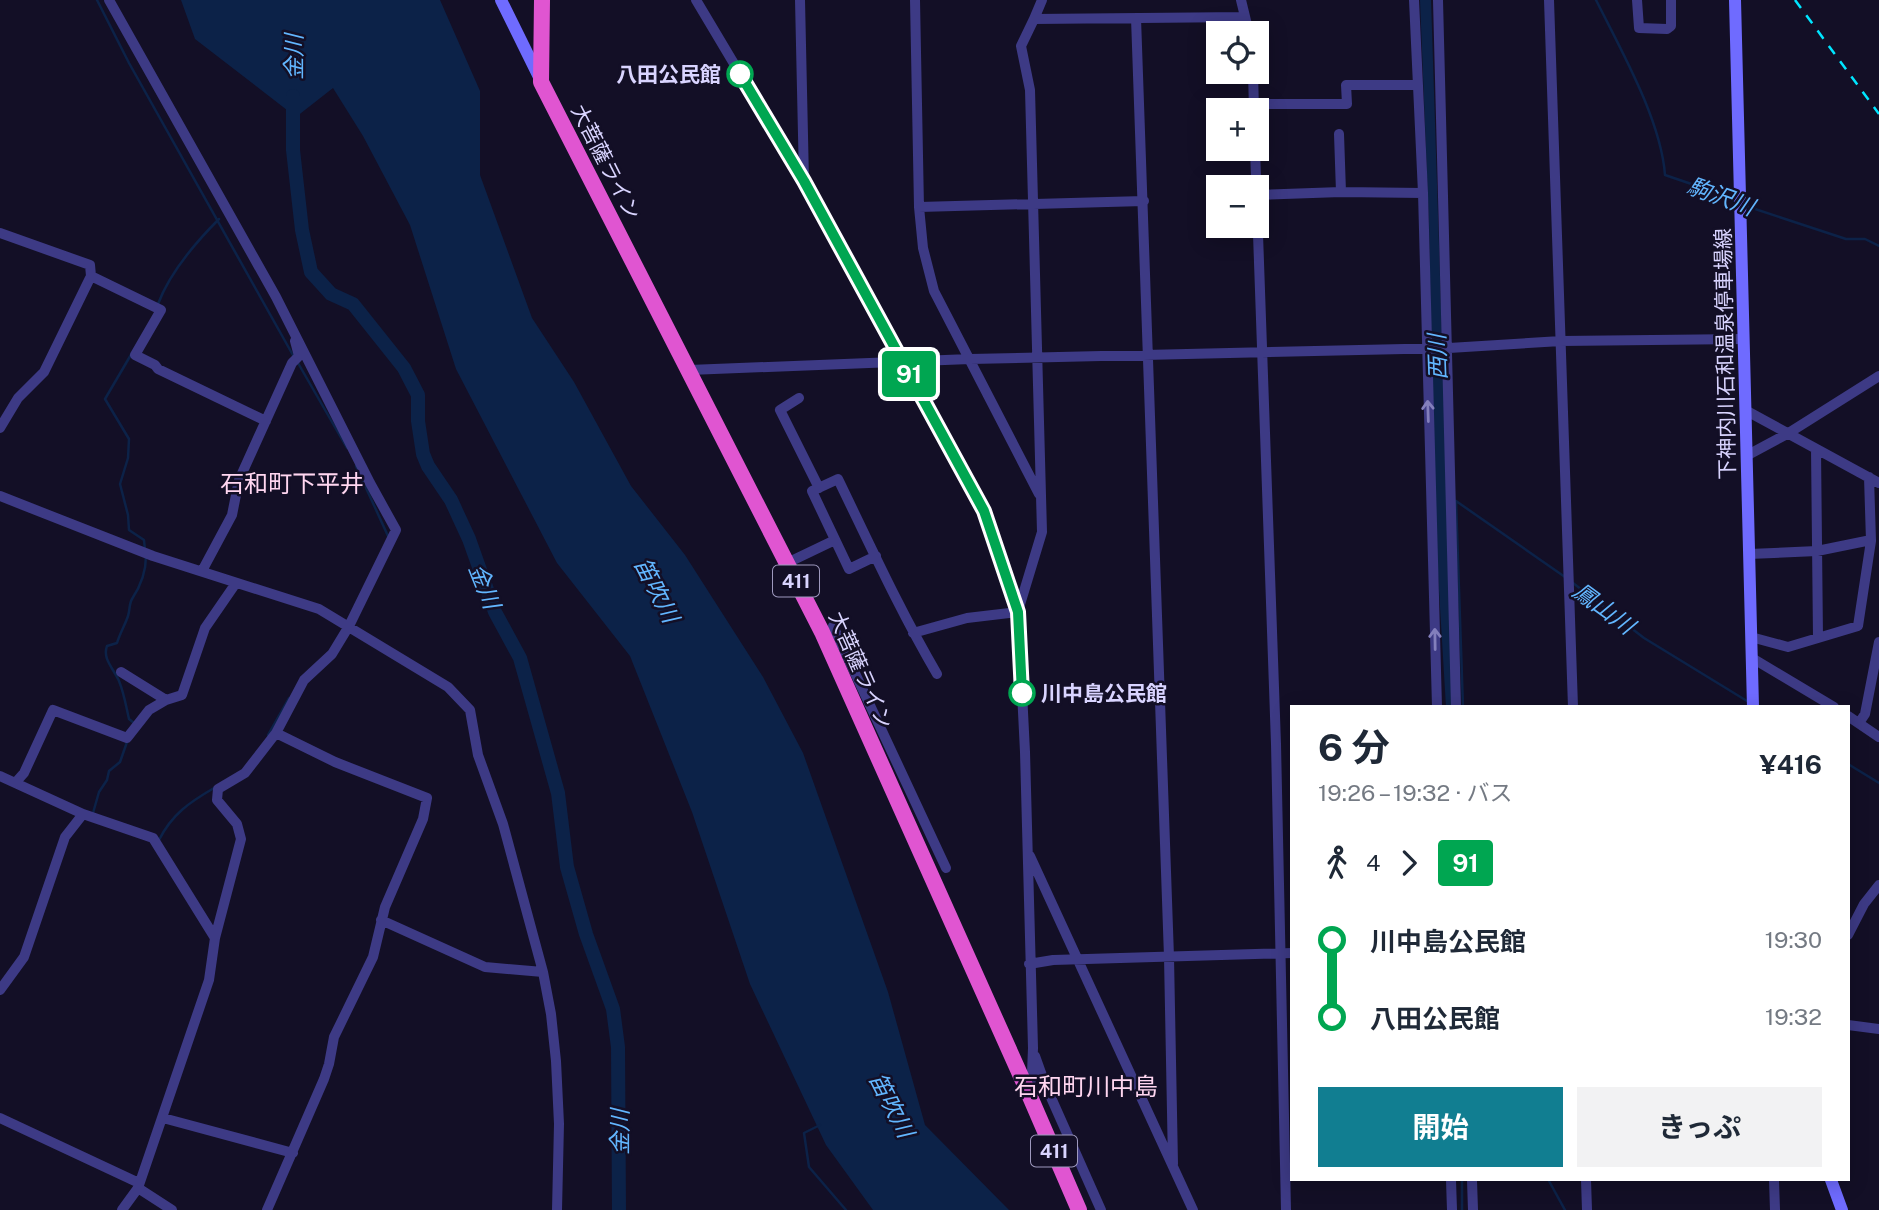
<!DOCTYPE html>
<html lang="ja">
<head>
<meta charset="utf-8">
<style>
	:root { --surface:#fff; --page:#f2f2f3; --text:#1f2937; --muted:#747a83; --accent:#117e91 }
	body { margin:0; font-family:"Public Sans","Noto Sans JP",sans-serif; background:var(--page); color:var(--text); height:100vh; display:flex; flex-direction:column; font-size:26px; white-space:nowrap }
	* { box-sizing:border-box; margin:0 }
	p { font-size:23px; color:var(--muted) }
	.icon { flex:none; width:38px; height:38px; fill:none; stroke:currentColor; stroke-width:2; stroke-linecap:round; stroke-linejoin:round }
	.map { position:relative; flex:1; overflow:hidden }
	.details { position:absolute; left:1290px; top:705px; width:560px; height:476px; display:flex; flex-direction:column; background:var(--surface); border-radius:0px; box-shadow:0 4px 18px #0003 }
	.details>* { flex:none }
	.badge { padding:0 14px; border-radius:5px; font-size:24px; line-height:46px }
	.tools { position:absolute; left:1206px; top:21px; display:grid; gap:14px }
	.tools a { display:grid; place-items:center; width:63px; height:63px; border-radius:0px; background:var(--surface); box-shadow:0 4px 18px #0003; font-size:35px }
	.map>.badge { position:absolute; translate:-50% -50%; box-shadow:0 0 0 4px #fff }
	.legs { display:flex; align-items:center; gap:10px; height:77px; padding:0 28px; font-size:23px }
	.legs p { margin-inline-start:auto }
	.headline { display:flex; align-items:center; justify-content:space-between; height:119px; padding:0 28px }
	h1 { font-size:38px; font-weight:700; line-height:52px }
	.button { display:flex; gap:14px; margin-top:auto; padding:14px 28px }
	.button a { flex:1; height:80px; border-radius:0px; background:var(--accent); color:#fff; font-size:28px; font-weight:700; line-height:80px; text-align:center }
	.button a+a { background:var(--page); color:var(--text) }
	ul { padding:0 28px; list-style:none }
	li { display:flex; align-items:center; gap:24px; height:77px; font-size:26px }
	li i { display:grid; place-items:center; width:10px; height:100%; margin:0 9px; background:currentColor }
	li i::after { content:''; width:18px; height:18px; margin:-9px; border:5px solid; border-radius:50%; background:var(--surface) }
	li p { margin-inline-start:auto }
	li:first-child i { background:linear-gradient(#0000 50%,currentColor 0) }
	li:last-child i { background:linear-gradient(currentColor 50%,#0000 0) }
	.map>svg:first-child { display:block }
	.water { fill:#0c2248 }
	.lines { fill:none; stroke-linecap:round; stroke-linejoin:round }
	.stream { stroke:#0c2248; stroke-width:2.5 }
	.river { stroke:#0c2248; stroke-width:14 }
	.minor { stroke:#3d3a85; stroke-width:10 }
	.secondary { stroke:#6f6bff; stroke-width:12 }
	.trunk { stroke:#e055d1; stroke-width:16 }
	.rail { stroke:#00e5ff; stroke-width:2.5; stroke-dasharray:10 9; stroke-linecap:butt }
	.oneway { stroke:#837fbc }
	.line-1-casing { stroke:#fff; stroke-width:16 }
	.line-1 { stroke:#00a651; stroke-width:10 }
	.stop-1-dot { fill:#fff; stroke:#00a651; stroke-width:3.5 }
	.labels { text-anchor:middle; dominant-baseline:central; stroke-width:5; stroke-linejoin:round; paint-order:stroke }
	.shield { fill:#130f26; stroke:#9e99be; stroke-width:2 }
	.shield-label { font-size:19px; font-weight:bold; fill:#d9d4ff }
	.stop-label { font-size:21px; font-weight:bold; fill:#d9d4ff; stroke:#130f26; text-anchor:end }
	.street-label { font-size:21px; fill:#d9d4ff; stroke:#130f26 }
	.water-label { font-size:23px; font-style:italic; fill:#62b6ff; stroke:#130f26 }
	.quarter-label { font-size:24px; fill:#ffd6f0; stroke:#130f26 }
</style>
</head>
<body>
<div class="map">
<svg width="1879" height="1210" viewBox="0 0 1879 1210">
	<rect width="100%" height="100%" fill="#130f26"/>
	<!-- water -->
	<path class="water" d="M181 0H440L480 91V175L532 318 574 382 631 486 685 555 763 677 803 753 888 992 925 1125 1009 1210H873L826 1145 750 984 692 812 630 656 557 563 456 369 410 225 363 136 333 88 296 117 195 39Z
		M1420 0H1431L1454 707H1446L1435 524 1429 225Z"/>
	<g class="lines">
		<!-- stream -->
		<path class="stream" d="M97 0 129 63 294 357
			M1596 0C1621 50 1661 120 1665 175L1712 191 1737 202
			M1746 206 1846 239H1865L1879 246
			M158 304C170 272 195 243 219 219
			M132 353 105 399 129 439 128 458 120 484 128 515 129 530 144 540 145 550
			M298 363 347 448
			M356 466 388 536
			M1456 501 1565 577
			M1456 501 1463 707
			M1573 583 1644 638 1747 701
			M134 723 129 719C126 706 124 693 119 681 114 669 102 659 107 646L117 643C120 633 125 625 128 616 130 610 129 604 132 599 140 587 146 572 146 556
			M268 735 289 698
			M1848 764 1879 783
			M93 813 99 792 107 780 109 771 120 762 127 742
			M159 840C172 814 190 802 214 788
			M820 1125 804 1133 809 1167 846 1210
			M1462 1180V1210
			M1549 1181 1565 1210"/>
		<!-- river -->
		<path class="river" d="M293 96V150L302 230 311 272 331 294 353 304 404 368 418 395V421L423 454 428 466 451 500 469 539 495 612 520 658 558 793 567 867 586 934 613 1009 618 1047 619 1210"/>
		<!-- minor -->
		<path class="minor" d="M109 0 276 297 370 483 396 530 349 626 332 654 304 680 276 733 245 773 218 789 217 800 237 824 241 839 215 938 209 980 138 1188 122 1210
			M696 0 804 181 984 511 1018 612 1025 752 1033 1048 1032 1073 1029 1091
			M800 0 804 180
			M915 0 919 207 923 248 934 291 1039 494
			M1241 0 1249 33
			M1414 0 1423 193 1437 707
			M1438 0 1456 707
			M1549 0 1573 707
			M1637 0 1639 28 1667 29 1671 26V0
			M1136 18 1169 957 1173 1164
			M1034 19 1042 0
			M1253 72 1254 110
			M1254 104H1347L1346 85H1417
			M1339 134 1341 192
			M1255 149 1276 744 1286 1210
			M1257 195 1341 192 1423 193
			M919 207 1144 201
			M0 233 90 265 91 276 44 372 18 398 0 428
			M91 276 161 310 135 355 155 365 158 369 266 421
			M689 370 970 359 1449 348 1561 341 1743 339
			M799 398 780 410 819 488
			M1745 410 1879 483
			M1816 449 1818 638
			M1746 456 1787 434 1879 376
			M0 496 153 556 319 609 448 687 470 710 478 755 503 824 543 972 551 1014 556 1061 559 1124 557 1210
			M1749 554 1817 551 1871 540
			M876 556 849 569 812 491 838 479C870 545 900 611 937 674
			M787 563 835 540
			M202 571 232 515 239 480 292 363 299 356 295 341
			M1018 611 1042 532 1030 90 1021 46 1034 19 1245 17
			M833 626 946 868
			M913 633 967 618 1018 612
			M1751 637 1788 647 1858 626 1871 541 1869 477
			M1752 658 1834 707
			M121 672 166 700 182 695 205 628 236 583
			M1848 716 1879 737
			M1859 723 1865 714 1879 642
			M0 776 83 814 153 838 215 938
			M16 782 24 773 53 710 127 738 149 710 166 700
			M1030 856 1193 1210
			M381 920 485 967 543 972
			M1848 935 1864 904 1879 885
			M1029 964 1053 960 1292 953
			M0 990 24 957 65 837 83 814
			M1848 1025 1879 1029
			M1035 1056 1045 1084 1101 1210
			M0 1118 139 1183
			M163 1118 293 1153
			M1451 1180 1452 1210
			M1472 1180 1473 1210
			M1586 1180 1587 1210
			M1774 1180 1775 1210
			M138 1188 172 1210
			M267 1210 324 1079 329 1064 334 1037 373 957 385 907 423 819 427 798 335 762 276 733"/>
		<!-- secondary -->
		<path class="secondary" d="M501 0 541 81
			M1735 0 1753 707
			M1831 1180 1842 1210"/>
		<!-- trunk -->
		<path class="trunk" d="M542 0 541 82 822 632 1028 1092 1079 1210"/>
		<!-- rail -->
		<path class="rail" d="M1795 0 1879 114"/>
	</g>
	<!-- one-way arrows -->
	<defs><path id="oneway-shaft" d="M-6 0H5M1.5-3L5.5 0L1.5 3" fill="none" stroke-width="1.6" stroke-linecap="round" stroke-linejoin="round" transform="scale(1.75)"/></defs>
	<g class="oneway">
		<use href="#oneway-shaft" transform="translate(1428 411) rotate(-92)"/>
		<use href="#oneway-shaft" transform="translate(1435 639) rotate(-91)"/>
	</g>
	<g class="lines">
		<!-- line-1 casing -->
		<g class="line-1-casing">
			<path id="line-1" d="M740 74 804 181 984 511 1018 612 1022 693"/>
		</g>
		<!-- line-1 -->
		<use href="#line-1" class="line-1"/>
	</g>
	<!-- markers -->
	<g class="stop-1-dot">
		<circle cx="740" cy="74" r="12"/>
		<circle cx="1022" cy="693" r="12"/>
	</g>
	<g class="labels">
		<!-- shield labels -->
		<g class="shield">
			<rect x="773" y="565.5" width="46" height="31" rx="5"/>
			<rect x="1031" y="1135.5" width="46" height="31" rx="5"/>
		</g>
		<g class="shield-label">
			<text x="796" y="581">411</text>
			<text x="1054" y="1151">411</text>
		</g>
		<!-- stop labels -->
		<g class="stop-label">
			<text x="721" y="74">八田公民館</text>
			<text x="1041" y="693" text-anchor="start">川中島公民館</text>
		</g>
		<!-- street labels -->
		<g class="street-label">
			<text transform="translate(606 162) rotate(63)">大菩薩ライン</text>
			<text transform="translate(1725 354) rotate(-91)">下神内川石和温泉停車場線</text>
			<text transform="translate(861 670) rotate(66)">大菩薩ライン</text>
		</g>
		<!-- water labels -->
		<g class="water-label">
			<text transform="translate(293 57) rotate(-90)">金川</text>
			<text transform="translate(1721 196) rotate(20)">駒沢川</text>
			<text transform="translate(1437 357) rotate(-92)">西川</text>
			<text transform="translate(485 586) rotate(68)">金川</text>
			<text transform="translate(657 590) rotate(63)">笛吹川</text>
			<text transform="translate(1604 608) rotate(36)">鳳山川</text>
			<text transform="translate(892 1105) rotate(63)">笛吹川</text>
			<text transform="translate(619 1132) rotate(-90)">金川</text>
		</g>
		<!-- quarter labels -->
		<g class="quarter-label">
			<text x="292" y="483">石和町下平井</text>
			<text x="1086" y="1086">石和町川中島</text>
		</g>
	</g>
</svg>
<div class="tools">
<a><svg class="icon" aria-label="locate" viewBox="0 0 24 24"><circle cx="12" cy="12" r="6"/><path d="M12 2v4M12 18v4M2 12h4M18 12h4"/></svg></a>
<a>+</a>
<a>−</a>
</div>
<b class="badge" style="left:909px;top:374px;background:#00a651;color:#fff">91</b>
<section class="details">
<div class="headline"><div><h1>6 分</h1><p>19:26 – 19:32 · バス</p></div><b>¥416</b></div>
<div class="legs"><svg class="icon" aria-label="walk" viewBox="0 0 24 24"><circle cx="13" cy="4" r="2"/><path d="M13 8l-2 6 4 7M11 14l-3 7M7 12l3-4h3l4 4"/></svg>4<svg class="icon" aria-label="forward" viewBox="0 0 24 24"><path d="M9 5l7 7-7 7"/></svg><b class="badge" style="background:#00a651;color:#fff">91</b></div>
<ul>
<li><i style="color:#00a651"></i><b>川中島公民館</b><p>19:30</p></li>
<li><i style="color:#00a651"></i><b>八田公民館</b><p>19:32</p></li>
</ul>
<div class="button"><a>開始</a><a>きっぷ</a></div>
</section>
</div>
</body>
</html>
